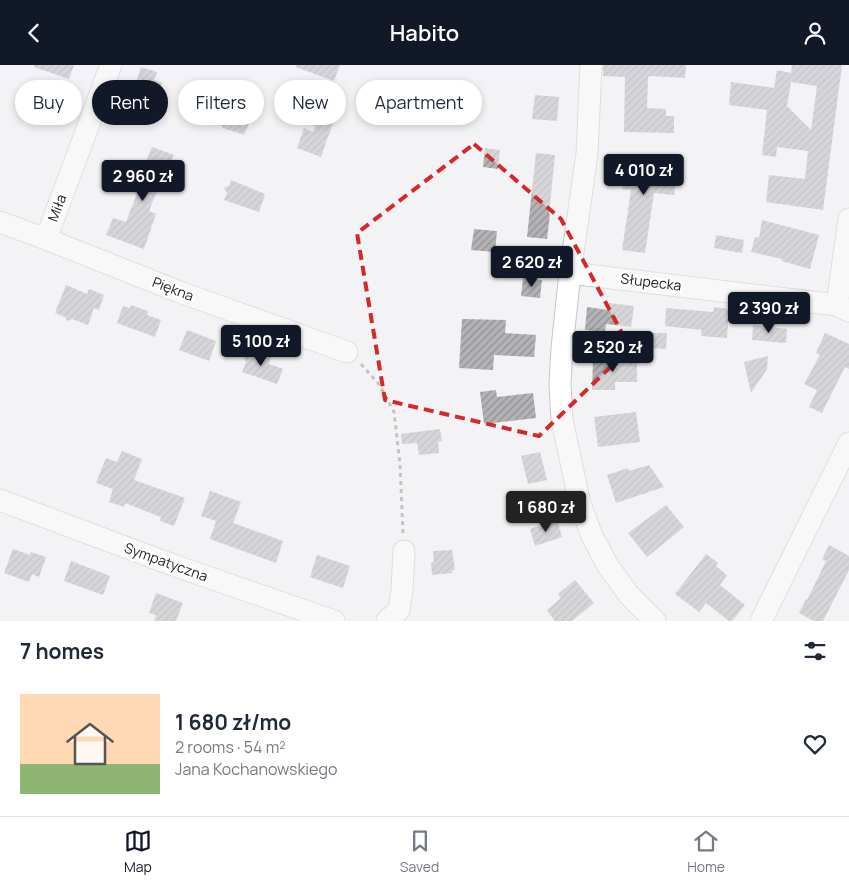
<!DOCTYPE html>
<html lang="en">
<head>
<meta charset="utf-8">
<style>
	:root { --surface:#fff; --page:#f6f6f7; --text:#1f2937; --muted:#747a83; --line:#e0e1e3; --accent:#111827 }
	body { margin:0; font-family:Manrope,sans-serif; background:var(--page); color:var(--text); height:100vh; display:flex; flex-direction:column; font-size:19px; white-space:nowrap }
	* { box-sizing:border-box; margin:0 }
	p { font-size:16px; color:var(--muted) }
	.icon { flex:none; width:28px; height:28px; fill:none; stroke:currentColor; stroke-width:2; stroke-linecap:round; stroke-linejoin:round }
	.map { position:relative; height:556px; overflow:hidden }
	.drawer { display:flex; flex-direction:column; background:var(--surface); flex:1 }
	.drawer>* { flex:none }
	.hud { position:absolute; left:15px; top:15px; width:500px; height:45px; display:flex; gap:10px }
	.price { position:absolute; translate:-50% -42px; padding:0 11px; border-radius:5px; background:var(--accent); color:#fff; font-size:16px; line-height:32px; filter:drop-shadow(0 1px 2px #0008) }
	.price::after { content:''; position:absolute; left:50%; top:30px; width:15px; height:11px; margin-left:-8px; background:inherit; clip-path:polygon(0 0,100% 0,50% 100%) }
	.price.active { background:#222; color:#fff }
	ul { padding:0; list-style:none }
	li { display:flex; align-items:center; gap:15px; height:125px; padding:0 20px }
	li span { display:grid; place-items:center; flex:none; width:140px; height:100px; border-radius:0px; color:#555 }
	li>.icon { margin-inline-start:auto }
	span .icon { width:60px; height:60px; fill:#fffc; stroke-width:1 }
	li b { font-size:21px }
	h2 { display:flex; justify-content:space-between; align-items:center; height:60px; padding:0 20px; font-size:21px }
	.tag { padding:0 18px; border-radius:22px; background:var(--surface); box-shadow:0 2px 8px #0003; font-size:18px; line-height:45px }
	.tag.active { background:var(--accent); color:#fff }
	header { display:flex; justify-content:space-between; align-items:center; height:65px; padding:0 20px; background:var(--accent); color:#fff; font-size:22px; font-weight:600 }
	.tab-bar { display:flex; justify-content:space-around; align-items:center; height:70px; border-top:1px solid var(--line); background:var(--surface); font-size:14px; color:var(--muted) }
	.tab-bar a { display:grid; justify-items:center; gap:2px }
	.tab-bar .active { color:var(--accent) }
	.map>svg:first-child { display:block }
</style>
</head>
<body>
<header><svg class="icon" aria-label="back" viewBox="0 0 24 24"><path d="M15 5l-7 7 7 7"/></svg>Habito<svg class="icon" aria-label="person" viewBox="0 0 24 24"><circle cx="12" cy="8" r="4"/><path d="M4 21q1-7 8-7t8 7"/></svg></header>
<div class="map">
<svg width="849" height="556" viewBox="0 0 849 556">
	<defs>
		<pattern id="building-hatch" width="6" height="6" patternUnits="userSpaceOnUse" patternTransform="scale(1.25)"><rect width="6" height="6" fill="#b3b3b5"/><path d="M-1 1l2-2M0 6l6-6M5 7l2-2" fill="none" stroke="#919193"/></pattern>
	</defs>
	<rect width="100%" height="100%" fill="#f3f2f4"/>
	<g fill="url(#building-hatch)" fill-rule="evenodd">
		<path d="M34,0H74L69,14L34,2Z"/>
		<path d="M296,0H340L334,16L296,2Z"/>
		<path d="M603,0H686L685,13L649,11L648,13L647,43L666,44V51H674V68L624,67L625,12L603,11Z"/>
		<path d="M792,0H842L823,145L766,137L769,110L805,114L808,86L777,82L776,92L762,90L767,45L729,40L731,17L774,23L777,5L791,8ZM791,17L817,21L811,65L787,41Z"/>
		<path d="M141,2L157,7L154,15L162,18L151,48L131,41L139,19L136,18Z"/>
		<path d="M225,29L257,40L244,70L223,63L217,49Z"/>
		<path d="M535,30L559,32L557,56L532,54Z"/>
		<path d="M318,53L333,58L321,92L297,83L304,63L313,67Z"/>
		<path d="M152,82L174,90L163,117L161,116L149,146L156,149L144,184L106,170L113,153L126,157L144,110L141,109Z"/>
		<path d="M485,83L500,85L498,104L483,102Z"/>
		<path d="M536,88L555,90L549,149H550L547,174L527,172Z"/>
		<path d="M627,90L676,97L673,115H676L674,130L654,128L645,188L622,185L631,125L622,124Z"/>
		<path d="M231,115L265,129L259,147L224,135L227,128L224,123L229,121Z"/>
		<path d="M762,155L819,170L810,204L782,196V194L751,187L755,172L759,173Z"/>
		<path d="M474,164L497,166L495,187L471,185Z"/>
		<path d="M716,170L744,175L742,188L714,183Z"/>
		<path d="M523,213L542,215L540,233L521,231Z"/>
		<path d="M66,220L87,229L89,224L104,230L99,245L94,243L88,260L72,254L67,256L65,252L55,248Z"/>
		<path d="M609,238L634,241L631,262L606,259L605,267L585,265L587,242L608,245Z"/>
		<path d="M131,240L148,246L147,250L161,255L155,272L117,258L123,241L130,243Z"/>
		<path d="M714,242L729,244L727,273L701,271L702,265L665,261L666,243L713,247Z"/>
		<path d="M462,254L506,255L505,268L536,270L534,292L494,290L493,305L459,303Z"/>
		<path d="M753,260L787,264L786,278L752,275Z"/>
		<path d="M187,265L216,276L209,296L179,285Z"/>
		<path d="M646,268H667L666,284L646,283Z"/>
		<path d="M825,268L849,279V304L845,302L822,348L809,342L817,325L804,319L820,290L816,288Z"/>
		<path d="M242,285L256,290L257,286L271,292L269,299L283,304L277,319L242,307L246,297Z"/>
		<path d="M768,291L767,304L751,328L744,297Z"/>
		<path d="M593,295H637V317H615V325H592Z"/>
		<path d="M496,325L497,332L533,328L536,353L484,359L480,327Z"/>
		<path d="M636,347L640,377L598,382L594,352Z"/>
		<path d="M440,364L442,376L438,377L439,388L419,390L417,378L402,379L401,369Z"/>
		<path d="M122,386L142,394L134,415L185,433L174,461L160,456L161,452L125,438L124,442L109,437L113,424L96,418L106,393L117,397Z"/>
		<path d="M540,387L547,415L528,419L521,391Z"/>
		<path d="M649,400L664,422L616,438L607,410L628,403L629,406Z"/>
		<path d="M210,426L241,437L233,458L283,476L276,498L210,474L216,456L201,451Z"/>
		<path d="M531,427L535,442L511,449L507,433Z"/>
		<path d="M666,440L684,462L647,492L628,468Z"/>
		<path d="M557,455L562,472L535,481L530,464Z"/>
		<path d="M829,480L849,491V505L823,556H814L799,548L806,534L807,535L826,496L822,494Z"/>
		<path d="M13,484L30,490L31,487L46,492L39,512L32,509L29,517L4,508Z"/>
		<path d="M452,485L455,505H452V508L432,510L431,498L434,497L433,486Z"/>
		<path d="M706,489L718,498L716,501L727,510L720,520L745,540L732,556H729L706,538L699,547L675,529Z"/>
		<path d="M317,490L350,501L343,523L310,512Z"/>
		<path d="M71,496L110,511L103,530L64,516Z"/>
		<path d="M575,515L594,538L572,556H555L547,545L561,533L558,529Z"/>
		<path d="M156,528L183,538L176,556H154L156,550L149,548Z"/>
	</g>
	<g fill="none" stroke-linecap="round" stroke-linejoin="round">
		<g stroke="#c7c7c9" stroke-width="23">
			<g id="minor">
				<path d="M591,0L587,89L570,208L562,283L560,319L562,355L580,439L592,471L608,501L629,530L655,556"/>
				<path d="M0,157L46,174L177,226L347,287"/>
				<path d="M46,174L111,0"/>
				<path d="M570,208L837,240L849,246"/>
				<path d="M837,240L849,154"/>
				<path d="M0,435L173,500L334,556"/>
				<path d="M387,556L399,545L402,525L404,486"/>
				<path d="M761,556L849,378"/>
			</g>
		</g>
		<path stroke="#8b8a8b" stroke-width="3" stroke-dasharray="4 4" stroke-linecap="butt" d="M361,299L378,318L394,347L400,399L403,469"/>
		<use href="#minor" stroke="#fff" stroke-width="21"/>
	</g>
	<path d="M0 0H849V556H0ZM474,79L561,154L630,283L539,371L385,335L357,168Z" fill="#f3f2f4" fill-opacity=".55" fill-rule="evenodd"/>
	<path fill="none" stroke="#d62828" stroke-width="4" stroke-dasharray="10 6" stroke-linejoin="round" d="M474,79L561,154L630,283L539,371L385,335L357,168Z"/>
	<g text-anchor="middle" stroke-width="5" stroke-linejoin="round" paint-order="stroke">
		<g font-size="14" fill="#1d1d1d" stroke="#fff">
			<text transform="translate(57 143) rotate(-69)" y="5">Miła</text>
			<text transform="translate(651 217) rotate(7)" y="5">Słupecka</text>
			<text transform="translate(173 224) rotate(21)" y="5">Piękna</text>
			<text transform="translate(166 497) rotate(20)" y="5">Sympatyczna</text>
		</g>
	</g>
</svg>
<b class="price" style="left:644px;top:131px">4 010 zł</b>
<b class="price" style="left:143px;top:137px">2 960 zł</b>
<b class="price" style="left:532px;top:223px">2 620 zł</b>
<b class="price" style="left:769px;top:269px">2 390 zł</b>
<b class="price" style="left:261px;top:302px">5 100 zł</b>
<b class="price" style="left:613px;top:308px">2 520 zł</b>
<b class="price active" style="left:546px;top:468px">1 680 zł</b>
<div class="hud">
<a class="tag">Buy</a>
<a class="tag active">Rent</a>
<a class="tag">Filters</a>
<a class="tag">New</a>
<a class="tag">Apartment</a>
</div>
</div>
<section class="drawer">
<h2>7 homes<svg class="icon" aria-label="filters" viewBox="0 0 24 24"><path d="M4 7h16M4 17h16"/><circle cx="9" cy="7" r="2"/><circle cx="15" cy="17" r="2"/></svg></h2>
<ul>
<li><span style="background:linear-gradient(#ffd9b3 70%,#8fb573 0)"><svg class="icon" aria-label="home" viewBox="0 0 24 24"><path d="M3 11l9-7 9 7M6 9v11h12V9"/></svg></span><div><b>1 680 zł/mo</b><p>2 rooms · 54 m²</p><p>Jana Kochanowskiego</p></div><svg class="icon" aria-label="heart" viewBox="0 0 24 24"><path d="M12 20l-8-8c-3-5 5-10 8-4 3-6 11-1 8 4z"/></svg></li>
</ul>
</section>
<nav class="tab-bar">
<a class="active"><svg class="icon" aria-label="map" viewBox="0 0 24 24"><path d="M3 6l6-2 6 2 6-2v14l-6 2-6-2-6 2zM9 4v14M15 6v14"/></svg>Map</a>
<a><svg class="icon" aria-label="saved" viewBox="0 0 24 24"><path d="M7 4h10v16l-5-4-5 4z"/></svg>Saved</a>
<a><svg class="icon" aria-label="home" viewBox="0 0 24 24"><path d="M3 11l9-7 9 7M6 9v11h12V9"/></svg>Home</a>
</nav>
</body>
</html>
